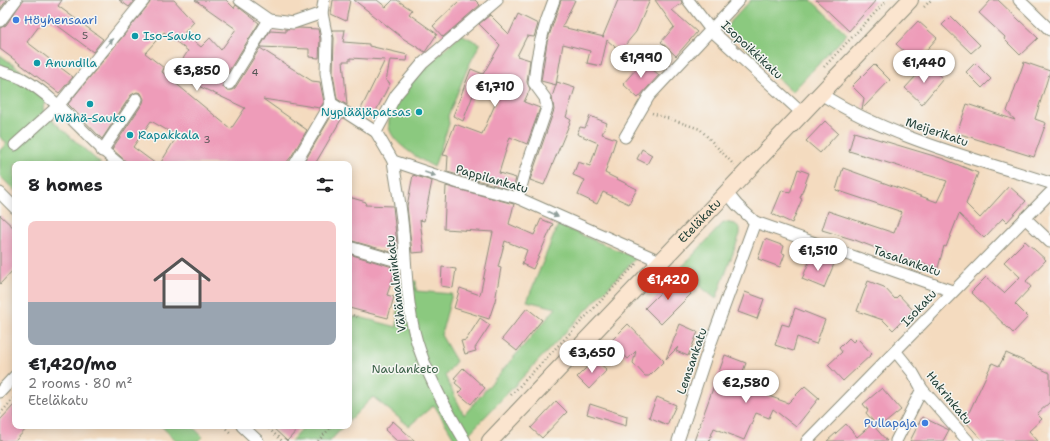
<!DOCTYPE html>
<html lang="en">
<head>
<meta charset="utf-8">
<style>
	:root { --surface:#fff; --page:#f6f6f6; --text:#202124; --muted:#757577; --accent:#c8321e }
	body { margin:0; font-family:"Shantell Sans",sans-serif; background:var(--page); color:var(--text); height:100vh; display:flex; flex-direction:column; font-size:15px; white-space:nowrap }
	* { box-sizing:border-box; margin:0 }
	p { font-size:13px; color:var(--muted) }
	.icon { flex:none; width:22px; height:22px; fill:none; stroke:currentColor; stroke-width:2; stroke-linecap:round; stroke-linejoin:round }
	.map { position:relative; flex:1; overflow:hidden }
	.side { position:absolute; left:12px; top:161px; width:340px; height:268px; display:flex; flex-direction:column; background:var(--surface); border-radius:8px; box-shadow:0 2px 10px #0003 }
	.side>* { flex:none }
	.price { position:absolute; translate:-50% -34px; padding:0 9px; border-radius:14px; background:#fff; color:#222; font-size:13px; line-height:26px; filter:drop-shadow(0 1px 2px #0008) }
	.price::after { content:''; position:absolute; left:50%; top:24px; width:12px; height:9px; margin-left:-6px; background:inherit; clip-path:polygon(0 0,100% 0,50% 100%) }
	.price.selected { background:var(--accent); color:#fff }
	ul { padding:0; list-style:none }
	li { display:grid; align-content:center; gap:8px; height:212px; padding:0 16px }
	li span { display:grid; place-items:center; height:124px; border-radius:8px; color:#555 }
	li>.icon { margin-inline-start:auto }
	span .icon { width:72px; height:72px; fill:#fffc; stroke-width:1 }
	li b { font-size:17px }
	h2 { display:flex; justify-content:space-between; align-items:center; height:48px; padding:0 16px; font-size:17px }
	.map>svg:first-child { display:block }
</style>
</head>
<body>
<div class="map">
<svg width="1050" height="441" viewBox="0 0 1050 441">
	<rect width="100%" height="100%" fill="#f6f6f2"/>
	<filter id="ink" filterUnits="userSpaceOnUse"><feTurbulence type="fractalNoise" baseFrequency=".025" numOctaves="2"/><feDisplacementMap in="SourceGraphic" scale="8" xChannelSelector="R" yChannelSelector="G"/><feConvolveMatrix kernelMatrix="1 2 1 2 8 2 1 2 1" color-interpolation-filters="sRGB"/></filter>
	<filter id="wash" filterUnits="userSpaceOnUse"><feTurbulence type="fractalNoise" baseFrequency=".012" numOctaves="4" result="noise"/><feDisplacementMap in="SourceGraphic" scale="16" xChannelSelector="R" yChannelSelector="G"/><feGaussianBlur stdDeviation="0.9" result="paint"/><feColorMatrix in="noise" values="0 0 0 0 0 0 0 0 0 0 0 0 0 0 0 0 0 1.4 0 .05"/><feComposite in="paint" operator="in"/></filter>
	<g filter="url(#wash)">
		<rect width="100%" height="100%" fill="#f4dbbf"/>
		<g fill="#8bc97f" stroke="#55835a">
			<path d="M751,0H811L847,34L792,92L725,28Z"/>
			<path d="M461,34L480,44L468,67L448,116L449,124L434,167C420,159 392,144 389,127C384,100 443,51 461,34Z"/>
			<path d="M0,55L53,94L43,107L44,113L101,164H15V191L0,176V150L7,143L0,137Z"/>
			<path d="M724,222L735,224L740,228V234L716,299L681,271V268Z"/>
			<path d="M558,225L636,258L462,441H456L434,405L409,426L373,397L349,421V317H359L397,327L399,283L416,281V291L452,294L441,335L456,361L445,376L464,415L556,308L527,301Z"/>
			<path d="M161,426H192L203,437L199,441H177Z"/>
			<path d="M305,426H344L330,441H291Z"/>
		</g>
		<g id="blocks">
			<g fill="#ee9cb9" fill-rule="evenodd">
				<path d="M0,0H7L0,9Z"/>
				<path d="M23,0H62L58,6L103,39L93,52L46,17L27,42L73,77L59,93L0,49V28L6,25Z"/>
				<path d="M119,0H135L129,7Z"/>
				<path d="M151,0H174L194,22L184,33L201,47L210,38L221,50L236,29L195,0H226L234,8L236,5L259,23L223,80V87L226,90H232L235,88L260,48L312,81L320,82L324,102L320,108L263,99L307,130L291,157L285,164H160L177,136L151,121L133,147L156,164H129L112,149L143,103L144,99L141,93L137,92L131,95L102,139L68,104L149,4ZM164,32L188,51L173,74L245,108L231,129L162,72L164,68L145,53Z"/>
				<path d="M333,0H350L346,21L331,14Z"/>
				<path d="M354,0H377L386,7L393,0H397L412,10L409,14L437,34L425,52L404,39Z"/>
				<path d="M460,0H475L480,5L443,37L433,26Z"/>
				<path d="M561,0H575L562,27L604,37L603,36L618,0H650L636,32L620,51L607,40L601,66L587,63L590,51L563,44L556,85L541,81L547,42Z"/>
				<path d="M655,0H681L682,3L672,10L697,32L676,56L661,42L674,27Z"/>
				<path d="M816,0H876L849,31Z"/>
				<path d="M991,0H998L1038,38L1020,55L1004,39L1005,37L979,13Z"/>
				<path d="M518,14L538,24L534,37L527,36L517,56L530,60L527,82L530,89L524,102L540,108L527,144L510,137L499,173L516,178L513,190L447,172L448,156L443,155L455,124L482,134L497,100L475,90L463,121L453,116L471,69L483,74L500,45L479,24L490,15L509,34Z"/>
				<path d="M951,16L980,45L971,53L942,25Z"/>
				<path d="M918,21L937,38L916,62L896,44Z"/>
				<path d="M299,28L318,29L320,39L319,58L309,57V49L260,47L270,31L286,32V29Z"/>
				<path d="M332,30H345L343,42L369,44V46L408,55L407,61L390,60L386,81L390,83L373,117L360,111L385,60L350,58V61H343L347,105L337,99L333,73L334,38Z"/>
				<path d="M643,61L659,75L638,98L623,84Z"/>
				<path d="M1024,62L1050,71L1035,119L1046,123L1034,157L957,133L967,104L1015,120L1007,111Z"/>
				<path d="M975,63L991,79L982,88L966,72Z"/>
				<path d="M874,64L890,80L862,109L864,98L852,86Z"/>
				<path d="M927,64L943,79L922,104L905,88Z"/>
				<path d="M557,82L575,88L566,117L571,120L544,185L530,180L554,110L552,97Z"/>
				<path d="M333,113L342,118L315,164H303Z"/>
				<path d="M590,116L607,123L602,134L616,139L605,173L637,189L629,204L603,192L597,204L578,195L585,180L573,175L578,162L590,166L598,143L577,134L580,127L585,128Z"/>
				<path d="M825,121L838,133L820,153L806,141Z"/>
				<path d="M854,132L944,159L978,173L966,204L980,218L1009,186L1026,201L1007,222L1003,218L984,238L959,214L946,247L944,246L938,268L886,254V252L855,240L822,230L828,211L894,233L902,212L836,190L843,168L937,202L947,181L849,151Z"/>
				<path d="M642,149L652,155L647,164L637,159Z"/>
				<path d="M798,169L809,173L800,198L802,199L792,223L772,214L782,190L790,193Z"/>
				<path d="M413,175L432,181L424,221L420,220L424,252L412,253L407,206Z"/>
				<path d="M446,186L514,204L509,224L534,235L541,219L553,224L533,269L522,264L527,250L505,241L498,267L501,268L495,301L489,319L454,308L460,288L480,295L493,232L444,229Z"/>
				<path d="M349,197L366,202L365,205L393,206L398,254L349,240Z"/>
				<path d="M0,215L15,229V268L0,284Z"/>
				<path d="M765,239L784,246L782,253L785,254L780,267L758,259Z"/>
				<path d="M1025,241L1046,260L1026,281L1031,287L1015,304L1028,317L1013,333L971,292L986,277L1004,293L1020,277L1004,262Z"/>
				<path d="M349,254L396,268L387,295L394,297L388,318L349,308Z"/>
				<path d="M812,255L834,264L824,288L802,279Z"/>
				<path d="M442,267L456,269L453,288L441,286Z"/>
				<path d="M675,278L691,294L661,324L645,308Z"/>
				<path d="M868,281L884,287L895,299L899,295L913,310L893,330L883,320L857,311Z"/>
				<path d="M745,292L764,299L757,319L738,312Z"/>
				<path d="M527,308L542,320L517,351L502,339Z"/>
				<path d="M795,308L825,320L816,344L797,337L793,351L775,345L782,324L789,326Z"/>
				<path d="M480,318L490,325L475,348L476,351L465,354L461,341L466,340Z"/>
				<path d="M628,324L664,361L649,376H645L633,363L636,351L628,359L611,341Z"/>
				<path d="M680,324L698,332L688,356L676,351L678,347L666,359Z"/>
				<path d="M849,338L853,342L857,338L872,354L843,381L828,365L842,352L839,348Z"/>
				<path d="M1006,353L1050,373V402L1037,414L1042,419L1029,431L1038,441H983L965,421L992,363L999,366Z"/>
				<path d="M725,355L746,363L738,385L788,403L805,386L819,398L796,427L773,409L769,418L756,413L744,440L714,428L709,441H694Z"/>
				<path d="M595,359L607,370L589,389L577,377Z"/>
				<path d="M463,368L485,388L471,404L458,393L462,389L455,383L457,380L454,378Z"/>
				<path d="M882,388L901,410L879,428L866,413L868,410L863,404Z"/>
				<path d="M657,397L676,405L667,425L649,417Z"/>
				<path d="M556,401L567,412L542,438L531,428Z"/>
				<path d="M15,404V426H29L15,441H0V420Z"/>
				<path d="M590,404L627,416L626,426L587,414Z"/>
				<path d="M922,417L949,430L943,441H910Z"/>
				<path d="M393,421L415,441H397L385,430Z"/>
				<path d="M846,424L857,437L872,424L887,441H827Z"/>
				<path d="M271,426H301L287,441Z"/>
			</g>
		</g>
	</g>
	<g filter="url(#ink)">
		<use href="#blocks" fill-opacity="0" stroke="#8a8c7a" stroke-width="1"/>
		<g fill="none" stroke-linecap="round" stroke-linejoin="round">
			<g stroke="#8a8c7a" stroke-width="13">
				<g id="street">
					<path d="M240,0L269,20L293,23L322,13"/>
					<path d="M688,0L711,30L803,114"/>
					<path d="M1019,0L1050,30"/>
					<path d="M0,21L16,0"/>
					<path d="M0,71C7,74 16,75 23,79C60,100 86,138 119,164"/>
					<path d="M229,84L269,20"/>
					<path d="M821,94C890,138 973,158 1050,183"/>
					<path d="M331,103L376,132L393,161L459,183L518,198L662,262"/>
					<path d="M376,132L396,95L423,63L497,0"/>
					<path d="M625,137L649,96L739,0"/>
					<path d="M15,145L58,106L144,0"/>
					<path d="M102,151L137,99"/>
					<path d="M393,161C396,181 400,201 402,221C407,264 405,310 420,351C431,383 448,412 465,441"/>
					<path d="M295,164L331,103L326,73L327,38L322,13L324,0"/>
					<path d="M0,193L15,208"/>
					<path d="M727,193L737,205L755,222L952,291"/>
					<path d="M518,198L526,169L547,108L545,98L534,83C536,54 543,27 554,0"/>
					<path d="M1025,218L1050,242"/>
					<path d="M349,247L404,263"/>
					<path d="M896,352L913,373L922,389L968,441"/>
					<path d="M0,392L15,376"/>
					<path d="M242,426L258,441"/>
					<path d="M678,441L705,359L755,222"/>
					<path d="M807,441L1050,193"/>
					<path d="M896,441L922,389"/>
				</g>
			</g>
			<g stroke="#8a8c7a" stroke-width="18">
				<g id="secondary">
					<path id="s1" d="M490,441L910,0"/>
				</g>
			</g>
			<g stroke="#8a8c7a" stroke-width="2.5" stroke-dasharray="1 3" stroke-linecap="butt">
				<path d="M924,7L931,0"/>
				<path d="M824,67L887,0"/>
				<path d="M652,113L700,129L734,165"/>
				<path d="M349,314L357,317"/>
				<path d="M511,395L637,263"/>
				<path d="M0,414L15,397"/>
				<path d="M223,426L232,434"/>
				<path d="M266,426L282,441"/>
				<path d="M318,441L332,426"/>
			</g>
			<use href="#street" stroke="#fff" stroke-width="11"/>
			<use href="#secondary" stroke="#fbe5cf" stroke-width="16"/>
		</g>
		<defs><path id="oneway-solid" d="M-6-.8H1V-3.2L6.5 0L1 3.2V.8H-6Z"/></defs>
		<g fill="#8f9e9a">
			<use href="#oneway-solid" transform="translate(109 43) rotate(-50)"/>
			<use href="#oneway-solid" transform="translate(430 174) rotate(19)"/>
			<use href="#oneway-solid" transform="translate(553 214) rotate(24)"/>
		</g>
	</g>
	<g fill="#3f7fe0" stroke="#f6f6f2" stroke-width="1.5">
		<circle cx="16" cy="20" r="4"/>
		<circle cx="925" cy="423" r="4"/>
	</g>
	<g fill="#0f9aa8" stroke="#f6f6f2" stroke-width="1.5">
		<circle cx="135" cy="36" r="4"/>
		<circle cx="37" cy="63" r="4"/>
		<circle cx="90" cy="104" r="4"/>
		<circle cx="419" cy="112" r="4"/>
		<circle cx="130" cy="135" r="4"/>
	</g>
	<g text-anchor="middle" stroke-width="3" stroke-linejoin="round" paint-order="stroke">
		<g font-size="10" fill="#535555">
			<text x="85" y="39">5</text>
			<text x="255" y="76">4</text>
			<text x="207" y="143">3</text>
		</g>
		<g font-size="12" fill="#366cbe" stroke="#f6f6f2" text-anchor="start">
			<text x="24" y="24">Höyhensaari</text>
			<text x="917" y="427" text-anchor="end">Pullapaja</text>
		</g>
		<g font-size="12" fill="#0d838f" stroke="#f6f6f2" text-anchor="start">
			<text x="143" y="40">Iso-Sauko</text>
			<text x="45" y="67">Anundila</text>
			<text x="411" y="116" text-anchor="end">Nyplääjäpatsas</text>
			<text x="90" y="122" text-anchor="middle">Wähä-Sauko</text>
			<text x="138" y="139">Rapakkala</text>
		</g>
		<g font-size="12" fill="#1f3d34" stroke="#f6f6f2">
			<text transform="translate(752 50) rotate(43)" y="4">Isopoikkikatu</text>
			<text transform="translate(937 132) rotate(19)" y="4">Meijerikatu</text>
			<text transform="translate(492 179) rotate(16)" y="4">Pappilankatu</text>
			<text dy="4" stroke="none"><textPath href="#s1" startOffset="304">Eteläkatu</textPath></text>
			<text transform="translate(907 261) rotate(19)" y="4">Tasalankatu</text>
			<text transform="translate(396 284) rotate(-97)" y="4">Vähämalminkatu</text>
			<text transform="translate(919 308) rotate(-47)" y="4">Isokatu</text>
			<text transform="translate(692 361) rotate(-71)" y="4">Lemsankatu</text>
			<text transform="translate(949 398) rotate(51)" y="4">Hakrinkatu</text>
		</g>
		<g font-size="12" fill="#3a6047" stroke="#f6f6f2">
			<text x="405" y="373">Naulanketo</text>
		</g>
	</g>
</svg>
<b class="price" style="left:641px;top:79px">€1,990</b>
<b class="price" style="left:924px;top:84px">€1,440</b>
<b class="price" style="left:197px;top:92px">€3,850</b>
<b class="price" style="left:495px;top:108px">€1,710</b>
<b class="price" style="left:818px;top:272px">€1,510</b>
<b class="price selected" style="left:668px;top:301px">€1,420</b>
<b class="price" style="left:592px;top:374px">€3,650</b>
<b class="price" style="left:746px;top:404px">€2,580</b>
<section class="side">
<h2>8 homes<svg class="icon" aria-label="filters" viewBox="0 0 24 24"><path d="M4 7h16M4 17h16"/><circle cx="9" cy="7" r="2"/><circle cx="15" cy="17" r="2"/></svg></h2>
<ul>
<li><span style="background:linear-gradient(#f6c9c9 65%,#9aa5b1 0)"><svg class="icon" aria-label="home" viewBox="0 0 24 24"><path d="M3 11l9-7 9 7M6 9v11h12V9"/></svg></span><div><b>€1,420/mo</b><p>2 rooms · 80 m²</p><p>Eteläkatu</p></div></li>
</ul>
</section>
</div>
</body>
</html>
